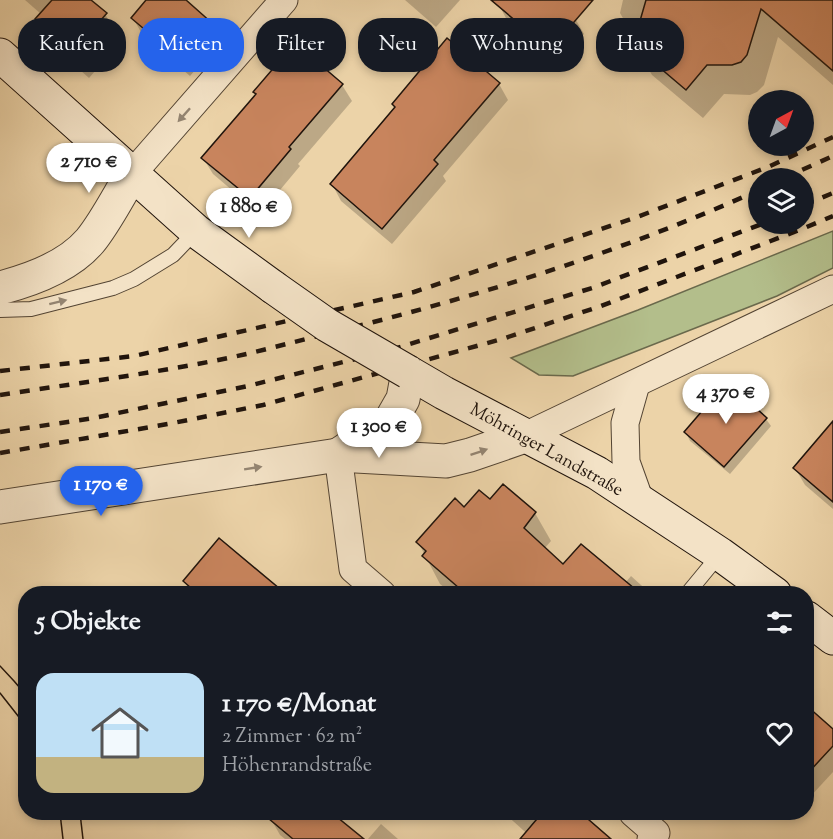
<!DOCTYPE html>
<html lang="de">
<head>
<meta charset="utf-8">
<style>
	:root { --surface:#171b24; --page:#20242c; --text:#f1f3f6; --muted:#9ea1a6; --accent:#2563eb }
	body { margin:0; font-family:"Sorts Mill Goudy",serif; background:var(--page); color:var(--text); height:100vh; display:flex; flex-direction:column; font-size:22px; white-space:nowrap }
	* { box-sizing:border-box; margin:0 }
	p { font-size:20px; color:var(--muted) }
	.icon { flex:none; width:33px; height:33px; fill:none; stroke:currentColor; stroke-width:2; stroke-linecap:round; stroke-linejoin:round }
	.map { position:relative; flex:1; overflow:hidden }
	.side { position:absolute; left:18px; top:586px; width:796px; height:234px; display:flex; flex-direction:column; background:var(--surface); border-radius:24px; box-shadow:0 3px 9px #0003 }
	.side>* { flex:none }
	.hud { position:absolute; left:18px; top:18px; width:798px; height:54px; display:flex; gap:12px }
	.needle { width:39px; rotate:41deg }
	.controls { position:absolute; left:748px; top:90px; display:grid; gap:12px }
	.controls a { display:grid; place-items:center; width:66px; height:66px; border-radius:50%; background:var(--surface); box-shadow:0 3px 9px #0003; font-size:30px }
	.price { position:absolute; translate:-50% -51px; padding:0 14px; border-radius:21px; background:#fff; color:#222; font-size:20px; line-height:39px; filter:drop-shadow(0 2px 3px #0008) }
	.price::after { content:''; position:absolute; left:50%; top:36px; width:18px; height:14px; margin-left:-9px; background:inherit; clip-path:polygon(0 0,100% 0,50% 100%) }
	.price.active { background:var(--accent); color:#fff }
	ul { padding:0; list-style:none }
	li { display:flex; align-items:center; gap:18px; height:150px; padding:0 18px }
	li span { display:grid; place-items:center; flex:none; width:168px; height:120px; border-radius:18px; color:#555 }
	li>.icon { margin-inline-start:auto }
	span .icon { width:72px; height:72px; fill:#fffc; stroke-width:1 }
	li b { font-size:26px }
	h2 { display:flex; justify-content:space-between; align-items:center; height:72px; padding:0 18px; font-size:26px }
	.pill { padding:0 21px; border-radius:24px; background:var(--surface); box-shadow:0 3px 9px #0003; font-size:21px; line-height:54px }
	.pill.active { background:var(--accent); color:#fff }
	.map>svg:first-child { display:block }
</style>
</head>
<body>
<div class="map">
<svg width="833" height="839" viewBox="0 0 833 839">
	<rect width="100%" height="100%" fill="#ecd3a8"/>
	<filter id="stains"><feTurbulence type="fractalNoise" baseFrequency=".00333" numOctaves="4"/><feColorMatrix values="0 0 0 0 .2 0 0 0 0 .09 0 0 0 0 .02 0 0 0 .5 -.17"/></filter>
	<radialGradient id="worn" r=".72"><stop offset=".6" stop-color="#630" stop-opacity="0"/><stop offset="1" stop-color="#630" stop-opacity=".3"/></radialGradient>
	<path fill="#b3be8b" stroke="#6a694c" stroke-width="1.5" d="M833,231V268L777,296L573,376L539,375L511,358L638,310Z"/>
	<g fill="#0003">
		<path d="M25,0H89L105,14L121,41L89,78L53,46L37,19L41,14Z"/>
		<path d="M148,0H183L211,24L221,40L190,76L142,34L133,18Z"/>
		<path d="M405,0H460L436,27Z"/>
		<path d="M503,0H553L576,20L584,34L558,64L507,20L499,5Z"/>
		<path d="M623,0H833V85L778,37L764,85L757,92L750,95L724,94L703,118L652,75L635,45L636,41L620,13Z"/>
		<path d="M499,84L508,100L443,176L446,181L392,244L341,201L332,184Z"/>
		<path d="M342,85L352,101L298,164L300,166L260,214L213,174L203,158Z"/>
		<path d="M766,419L771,426L730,474L690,441L686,433Z"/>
		<path d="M833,432V509L805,485L795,468Z"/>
		<path d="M490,501L535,513L551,541L544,549L563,566L625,583L631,576L651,594H452L440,584L418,542L465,509Z"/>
		<path d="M184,581L283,594H192Z"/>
		<path d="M67,586L76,594H60Z"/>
		<path d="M807,708L833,731V772L809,798L807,796Z"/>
		<path d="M276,813H330L361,839H285L280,835L271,819Z"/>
		<path d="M498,813H580L606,839H533L504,813L502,816Z"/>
		<path d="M381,824L398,839H368Z"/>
	</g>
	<g fill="#c8845d" stroke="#20140c" stroke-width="1.5">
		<path d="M52,0H91L107,13L73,52L35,19Z"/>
		<path d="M146,0H186L212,23L181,60L131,18Z"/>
		<path d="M491,0H593L550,50Z"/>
		<path d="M646,0H833V71L761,9L747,55L741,62L732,65H707L686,90L633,45Z"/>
		<path d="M447,38L500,83L434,160L438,164L382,229L330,184L395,107L392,104Z"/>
		<path d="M295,43L343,84L289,147L291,149L250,198L201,158L256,94L253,92Z"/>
		<path d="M727,382L767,418L724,467L684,432Z"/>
		<path d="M833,421V502L793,468Z"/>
		<path d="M503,484L536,512L524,528L563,564L581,544L641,594H466L422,556L426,551L416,542L455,498L464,507L479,490L490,499Z"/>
		<path d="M219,538L286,594H198L183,581Z"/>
		<path d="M807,706L833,729V746L807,774Z"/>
		<path d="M262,813H332L364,839H293Z"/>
		<path d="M542,813H581L611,839H520Z"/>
	</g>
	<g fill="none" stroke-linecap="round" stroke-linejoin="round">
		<g stroke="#534433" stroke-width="16">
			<g id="service">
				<path d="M0,310L31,309L113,288L134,279L173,255L196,231"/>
				<path d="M687,594L720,554"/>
			</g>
		</g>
		<g stroke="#534433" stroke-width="29">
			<g id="minor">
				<path d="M132,174L284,0"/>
				<path d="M636,384L625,423L626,462L640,501"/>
				<path d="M525,436L833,289"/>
				<path d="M338,455L353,569L382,594"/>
				<path d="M633,813L656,833L651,839"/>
			</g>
		</g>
		<g stroke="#534433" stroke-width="35">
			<g id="tertiary">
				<path d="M0,288C31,280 68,267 90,241C105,223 119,195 132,174"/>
				<path d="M338,455L391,420L403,399L408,372"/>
				<path d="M0,507L338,455L446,461L470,455L525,436"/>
			</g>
		</g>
		<g stroke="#20140c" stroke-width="35">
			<g id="secondary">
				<path d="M0,55L196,231L273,287"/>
				<path d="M408,372L444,393L597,473L720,554L775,594"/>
				<path d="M807,618L833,638"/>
			</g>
		</g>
		<use href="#service" stroke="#f3e2c6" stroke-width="14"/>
		<use href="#minor" stroke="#f3e2c6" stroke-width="27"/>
		<use href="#tertiary" stroke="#f3e2c6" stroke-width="33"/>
		<use href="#secondary" stroke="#f3e2c6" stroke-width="33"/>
		<g stroke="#20140c" stroke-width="1.5">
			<path d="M0,666L14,681L26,695"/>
			<path d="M0,693L26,726"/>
			<path d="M60,813L63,839"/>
			<path d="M80,813L83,839"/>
		</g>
		<g stroke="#20140c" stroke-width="4.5" stroke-dasharray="10 10" stroke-linecap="butt">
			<path d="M784,178L833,156"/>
			<path d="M804,205L833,193"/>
			<path d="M0,371L134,356L414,292L637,217L768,167L833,137"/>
			<path d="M0,395C78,383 156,373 233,357C265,350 297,341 330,333C476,297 622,252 759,190"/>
			<path d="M0,432L94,418L248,386L387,351L592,288L762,224"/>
			<path d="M0,453L168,424L263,405L502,339L601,306L802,229L833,216"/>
		</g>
		<g stroke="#20140c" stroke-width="35" stroke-linecap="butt">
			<path id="secondary-bridge" d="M273,287L327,325L408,372"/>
		</g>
		<use href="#secondary-bridge" stroke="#f3e2c6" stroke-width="33"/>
	</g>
	<defs><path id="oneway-solid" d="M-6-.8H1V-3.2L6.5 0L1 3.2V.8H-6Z" transform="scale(1.5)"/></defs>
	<g fill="#948572">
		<use href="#oneway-solid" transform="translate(184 115) rotate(132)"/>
		<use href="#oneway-solid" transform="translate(58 302) rotate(-14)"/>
		<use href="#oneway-solid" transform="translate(479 452) rotate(-19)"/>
		<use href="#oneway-solid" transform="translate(253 468) rotate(-9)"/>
	</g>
	<g text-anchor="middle" stroke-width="4.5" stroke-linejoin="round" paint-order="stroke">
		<g font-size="18" fill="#20140c" stroke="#f3e2c6">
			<text transform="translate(547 449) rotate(29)" y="6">Möhringer Landstraße</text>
		</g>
	</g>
	<rect width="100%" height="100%" filter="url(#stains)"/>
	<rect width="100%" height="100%" fill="url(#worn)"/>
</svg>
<div class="controls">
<a><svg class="needle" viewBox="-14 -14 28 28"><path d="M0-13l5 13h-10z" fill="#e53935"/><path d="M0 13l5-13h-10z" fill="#9ea1a6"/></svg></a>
<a><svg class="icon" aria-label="layers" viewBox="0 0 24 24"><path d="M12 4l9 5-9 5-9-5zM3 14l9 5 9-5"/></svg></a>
</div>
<b class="price" style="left:89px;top:194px">2 710 €</b>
<b class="price" style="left:249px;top:239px">1 880 €</b>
<b class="price" style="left:726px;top:425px">4 370 €</b>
<b class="price" style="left:379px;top:459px">1 300 €</b>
<b class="price active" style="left:101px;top:517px">1 170 €</b>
<div class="hud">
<a class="pill">Kaufen</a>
<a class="pill active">Mieten</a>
<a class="pill">Filter</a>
<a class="pill">Neu</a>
<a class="pill">Wohnung</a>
<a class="pill">Haus</a>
</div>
<section class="side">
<h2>5 Objekte<svg class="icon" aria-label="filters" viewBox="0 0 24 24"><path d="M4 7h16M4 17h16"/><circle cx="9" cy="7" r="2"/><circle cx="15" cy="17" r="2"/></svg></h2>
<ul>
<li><span style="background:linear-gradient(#bfe0f5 70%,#c2b280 0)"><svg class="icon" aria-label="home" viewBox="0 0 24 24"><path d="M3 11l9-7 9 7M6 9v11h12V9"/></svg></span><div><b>1 170 €/Monat</b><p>2 Zimmer · 62 m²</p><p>Höhenrandstraße</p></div><svg class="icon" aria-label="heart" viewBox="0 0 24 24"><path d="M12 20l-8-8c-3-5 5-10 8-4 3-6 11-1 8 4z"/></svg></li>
</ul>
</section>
</div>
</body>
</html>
